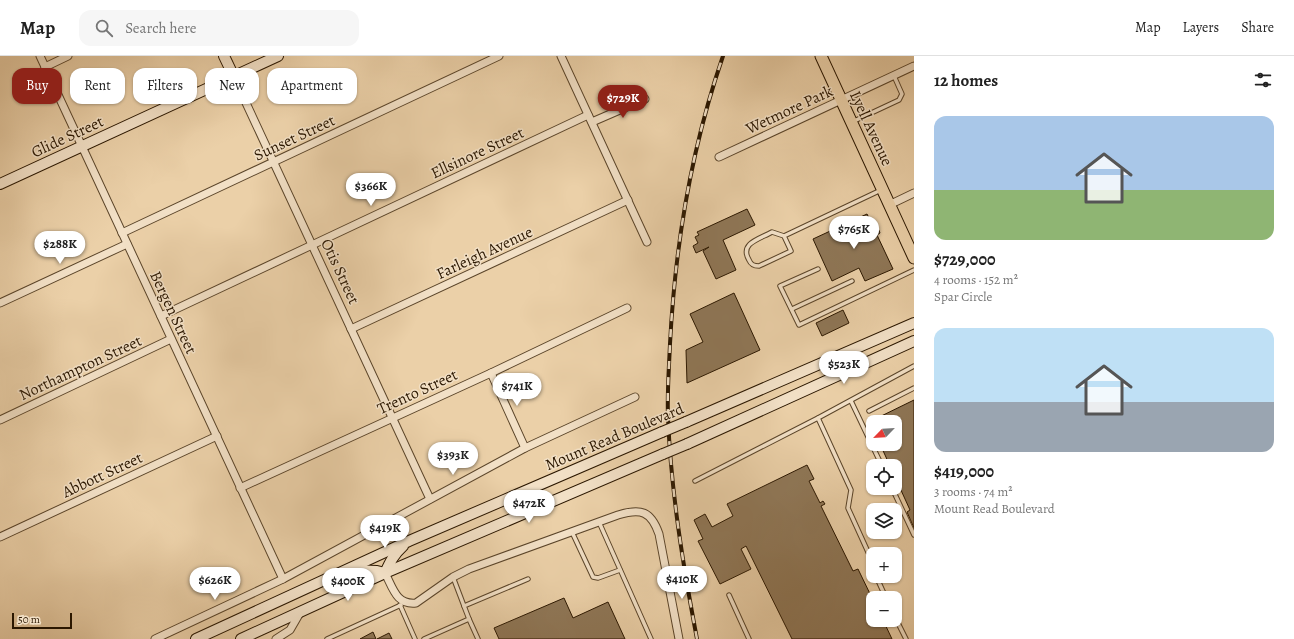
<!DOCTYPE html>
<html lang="en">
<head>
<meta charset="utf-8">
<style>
	:root { --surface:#fff; --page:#f6f6f6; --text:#222; --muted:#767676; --line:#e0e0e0; --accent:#8f2418 }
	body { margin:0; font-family:Alegreya,serif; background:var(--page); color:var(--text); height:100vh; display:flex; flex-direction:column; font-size:15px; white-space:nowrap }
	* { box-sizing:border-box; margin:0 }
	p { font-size:13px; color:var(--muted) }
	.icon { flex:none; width:22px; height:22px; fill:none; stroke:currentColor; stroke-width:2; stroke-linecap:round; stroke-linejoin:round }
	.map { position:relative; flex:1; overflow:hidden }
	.side { display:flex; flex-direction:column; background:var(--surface); width:380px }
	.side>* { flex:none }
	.guide { position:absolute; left:12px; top:12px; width:380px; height:36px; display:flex; gap:8px }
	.needle { width:26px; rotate:245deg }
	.buttons { position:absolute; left:866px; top:359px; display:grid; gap:8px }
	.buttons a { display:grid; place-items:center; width:36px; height:36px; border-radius:8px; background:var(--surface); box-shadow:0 1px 3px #0004; font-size:20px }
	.scale { position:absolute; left:12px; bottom:10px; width:60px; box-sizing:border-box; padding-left:4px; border:2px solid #2b1700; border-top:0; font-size:11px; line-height:14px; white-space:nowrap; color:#2b1700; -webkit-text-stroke:3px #f2e0c6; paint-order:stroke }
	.price { position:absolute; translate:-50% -34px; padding:0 9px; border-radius:14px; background:#fff; color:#222; font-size:13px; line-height:26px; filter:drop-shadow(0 1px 2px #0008) }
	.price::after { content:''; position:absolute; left:50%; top:24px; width:12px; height:9px; margin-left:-6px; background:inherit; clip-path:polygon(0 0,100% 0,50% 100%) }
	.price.selected { background:var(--accent); color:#fff }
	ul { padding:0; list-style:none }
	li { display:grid; align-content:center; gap:8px; height:212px; padding:0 20px }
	li span { display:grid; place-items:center; height:124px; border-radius:12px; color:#555 }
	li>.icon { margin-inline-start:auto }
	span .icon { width:72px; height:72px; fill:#fffc; stroke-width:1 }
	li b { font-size:17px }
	h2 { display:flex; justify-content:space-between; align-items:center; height:48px; padding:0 20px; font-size:17px }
	.chip { padding:0 14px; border-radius:12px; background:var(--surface); box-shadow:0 1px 3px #0004; font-size:14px; line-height:36px }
	.chip.selected { background:var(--accent); color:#fff }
	header { display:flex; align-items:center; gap:24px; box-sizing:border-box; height:56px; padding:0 20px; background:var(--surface); border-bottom:1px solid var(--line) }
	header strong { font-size:19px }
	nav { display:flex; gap:22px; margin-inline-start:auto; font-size:14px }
	.search { width:280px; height:36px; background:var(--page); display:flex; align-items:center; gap:10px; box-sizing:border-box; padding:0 14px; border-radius:12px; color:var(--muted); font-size:15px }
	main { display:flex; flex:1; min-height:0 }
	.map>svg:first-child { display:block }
</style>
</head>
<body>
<header>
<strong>Map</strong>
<div class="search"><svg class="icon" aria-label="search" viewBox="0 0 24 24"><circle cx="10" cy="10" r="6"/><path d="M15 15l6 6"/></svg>Search here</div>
<nav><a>Map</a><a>Layers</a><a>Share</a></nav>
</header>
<main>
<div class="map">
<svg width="914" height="583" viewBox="0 0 914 583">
	<rect width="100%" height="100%" fill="#ebd0a8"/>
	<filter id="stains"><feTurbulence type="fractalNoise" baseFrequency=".005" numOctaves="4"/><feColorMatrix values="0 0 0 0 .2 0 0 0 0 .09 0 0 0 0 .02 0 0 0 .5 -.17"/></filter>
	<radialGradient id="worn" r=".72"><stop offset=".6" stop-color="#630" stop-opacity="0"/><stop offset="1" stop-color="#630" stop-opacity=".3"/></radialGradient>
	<g fill="#8f7757" stroke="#2b1700">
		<path d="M747,153L755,169L723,184L736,214L716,223L703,195L709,191L696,197L693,190L698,187L695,181L699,179L697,176Z"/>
		<path d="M867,158L874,172L877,170L880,177L877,179L893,213L865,225L859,212L832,225L813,183Z"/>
		<path d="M734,237L760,294L687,327L686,294L703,286L690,258Z"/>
		<path d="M843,254L849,267L822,280L816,267Z"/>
		<path d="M914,344V472L907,456L910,454L895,421V410H890L880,388H895V366H873V374L869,366Z"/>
		<path d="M807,409L814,423L809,425L820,447L823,445L825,448L821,450L853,515L858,513L873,544V564H883L892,583H792L746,490L741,493L751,513L720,528L698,485L703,483L694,464L705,458L712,471L733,460L727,448Z"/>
		<path d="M564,542L573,562L608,546L625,583H499L494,572Z"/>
		<path d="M373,576L376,583H360Z"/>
		<path d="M389,577L392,583H377Z"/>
	</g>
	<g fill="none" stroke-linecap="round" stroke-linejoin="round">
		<g stroke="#5b452a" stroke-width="5.5">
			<g id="lane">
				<path d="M852,66L899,44L902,38L894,20"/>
				<path d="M784,180L791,195L759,210C754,210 751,209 749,204C739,187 760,183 772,176L784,180L881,134"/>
				<path d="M818,213L780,230L799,269L914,214"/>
				<path d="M792,253L852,225"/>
				<path d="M851,345L882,410"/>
				<path d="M869,355L914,332"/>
				<path d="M818,362L851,434L848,452L873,507"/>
				<path d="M695,425L818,362L914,310"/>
				<path d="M892,432L914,479"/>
				<path d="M599,466L651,583"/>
				<path d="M572,476L593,521L598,522L620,514"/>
				<path d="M876,520L886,542"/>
				<path d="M453,521L464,550"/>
				<path d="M729,539L749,583"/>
				<path d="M400,549L415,583"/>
				<path d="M895,561L906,583"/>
				<path d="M469,563L464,550L528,523"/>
				<path d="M327,583L401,549"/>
				<path d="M424,583L469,563L478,583"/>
			</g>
		</g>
		<g stroke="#5b452a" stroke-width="9">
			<g id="street">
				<path d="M40,0L283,523"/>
				<path d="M561,0L647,186"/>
				<path d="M45,11L68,0"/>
				<path d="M234,21L430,443"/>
				<path d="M592,66L645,43"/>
				<path d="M719,101L914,10"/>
				<path d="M889,149L914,137"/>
				<path d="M122,177L499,0"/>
				<path d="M0,247L127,188"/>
				<path d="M161,260L312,189L588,59"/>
				<path d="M351,273L628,144"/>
				<path d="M491,317L525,392"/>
				<path d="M0,364L171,283"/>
				<path d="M240,432L491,317L627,252"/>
				<path d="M0,481L217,380"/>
				<path d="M385,517C393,532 396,549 416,547L453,521L469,513L618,459C641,452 651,455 659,478L679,583"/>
				<path d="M155,583L283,523L525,392L635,341"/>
				<path d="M276,583L290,574L301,555"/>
			</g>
		</g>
		<g stroke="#2b1700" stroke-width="12">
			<g id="secondary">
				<path d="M224,0L234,21"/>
				<path d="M0,128L278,0"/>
				<path d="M686,366L914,267"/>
				<path d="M687,388L914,285"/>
				<path d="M350,514L377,515L385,517"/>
				<path d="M385,517C390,506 394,498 403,490"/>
				<path d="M196,583L409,485L662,376"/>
				<path d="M241,583L385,517L663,398"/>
			</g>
		</g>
		<g stroke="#2b1700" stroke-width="13">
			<path id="primary" d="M821,0L914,202"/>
		</g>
		<use href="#lane" stroke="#f2e0c6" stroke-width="3.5"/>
		<use href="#street" stroke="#f2e0c6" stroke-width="7"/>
		<use href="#secondary" stroke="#f2e0c6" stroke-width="10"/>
		<use href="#primary" stroke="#ebd0a8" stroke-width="11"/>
		<g stroke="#2b1700" stroke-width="4">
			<path id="rail" d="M697,583C683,509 671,436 668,361C667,337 669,312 670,288C675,190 691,93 723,0"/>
		</g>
		<use href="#rail" stroke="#f2e0c6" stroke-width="2.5" stroke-dasharray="8" stroke-linecap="butt"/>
		<g stroke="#2b1700" stroke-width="12" stroke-linecap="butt">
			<g id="secondary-bridge">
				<path d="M662,376L686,366"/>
				<path d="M663,398L687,388"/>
			</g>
		</g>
		<use href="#secondary-bridge" stroke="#f2e0c6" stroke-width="10"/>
	</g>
	<g text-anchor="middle" stroke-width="3" stroke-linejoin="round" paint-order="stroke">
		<g font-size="16" fill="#2b1700" stroke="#f2e0c6">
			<text transform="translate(789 53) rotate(-25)" y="6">Wetmore Park</text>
			<text transform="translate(872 72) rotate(65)" y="6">Lyell Avenue</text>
			<text transform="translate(67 80) rotate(-25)" y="6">Glide Street</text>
			<text transform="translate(294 81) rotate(-25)" y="6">Sunset Street</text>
			<text transform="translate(477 96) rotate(-25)" y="6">Ellsinore Street</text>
			<text transform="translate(484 196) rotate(-25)" y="6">Farleigh Avenue</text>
			<text transform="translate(341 215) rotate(65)" y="6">Otis Street</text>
			<text transform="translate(174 256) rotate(65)" y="6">Bergen Street</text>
			<text transform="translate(80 311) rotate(-25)" y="6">Northampton Street</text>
			<text transform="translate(417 335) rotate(-25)" y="6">Trento Street</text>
			<text transform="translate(614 380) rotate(-23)" y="6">Mount Read Boulevard</text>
			<text transform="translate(102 418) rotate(-25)" y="6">Abbott Street</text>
		</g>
	</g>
	<rect width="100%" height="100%" filter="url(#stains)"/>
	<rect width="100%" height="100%" fill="url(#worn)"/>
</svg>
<div class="buttons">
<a><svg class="needle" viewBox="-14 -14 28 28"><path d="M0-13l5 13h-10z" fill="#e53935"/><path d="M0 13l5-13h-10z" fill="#767676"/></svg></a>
<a><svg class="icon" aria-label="locate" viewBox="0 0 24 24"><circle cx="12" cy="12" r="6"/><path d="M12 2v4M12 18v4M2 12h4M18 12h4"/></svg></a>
<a><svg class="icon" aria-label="layers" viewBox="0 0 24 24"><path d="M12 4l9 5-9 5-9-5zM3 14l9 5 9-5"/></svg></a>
<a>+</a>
<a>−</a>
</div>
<div class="scale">50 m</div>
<b class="price selected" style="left:623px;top:63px">$729K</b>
<b class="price" style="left:371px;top:151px">$366K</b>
<b class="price" style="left:854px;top:194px">$765K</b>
<b class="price" style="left:60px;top:209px">$288K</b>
<b class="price" style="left:844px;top:329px">$523K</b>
<b class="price" style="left:517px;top:351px">$741K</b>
<b class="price" style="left:453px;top:420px">$393K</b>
<b class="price" style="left:529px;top:468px">$472K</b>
<b class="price" style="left:385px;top:493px">$419K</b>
<b class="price" style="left:682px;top:544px">$410K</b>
<b class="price" style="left:215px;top:545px">$626K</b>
<b class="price" style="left:348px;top:546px">$400K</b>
<div class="guide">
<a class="chip selected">Buy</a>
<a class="chip">Rent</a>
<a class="chip">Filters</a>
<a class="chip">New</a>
<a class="chip">Apartment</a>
</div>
</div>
<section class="side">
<h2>12 homes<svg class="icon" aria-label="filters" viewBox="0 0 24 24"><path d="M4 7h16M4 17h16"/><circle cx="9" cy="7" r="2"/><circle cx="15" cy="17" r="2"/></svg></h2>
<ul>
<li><span style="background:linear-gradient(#a9c7e8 60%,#8fb573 0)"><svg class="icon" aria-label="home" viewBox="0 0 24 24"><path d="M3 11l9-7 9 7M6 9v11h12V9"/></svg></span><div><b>$729,000</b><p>4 rooms · 152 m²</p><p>Spar Circle</p></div></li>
<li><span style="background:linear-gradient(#bfe0f5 60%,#9aa5b1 0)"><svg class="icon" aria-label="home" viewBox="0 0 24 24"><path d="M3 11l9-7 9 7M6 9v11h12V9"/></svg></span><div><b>$419,000</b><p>3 rooms · 74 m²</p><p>Mount Read Boulevard</p></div></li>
</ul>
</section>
</main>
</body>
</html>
